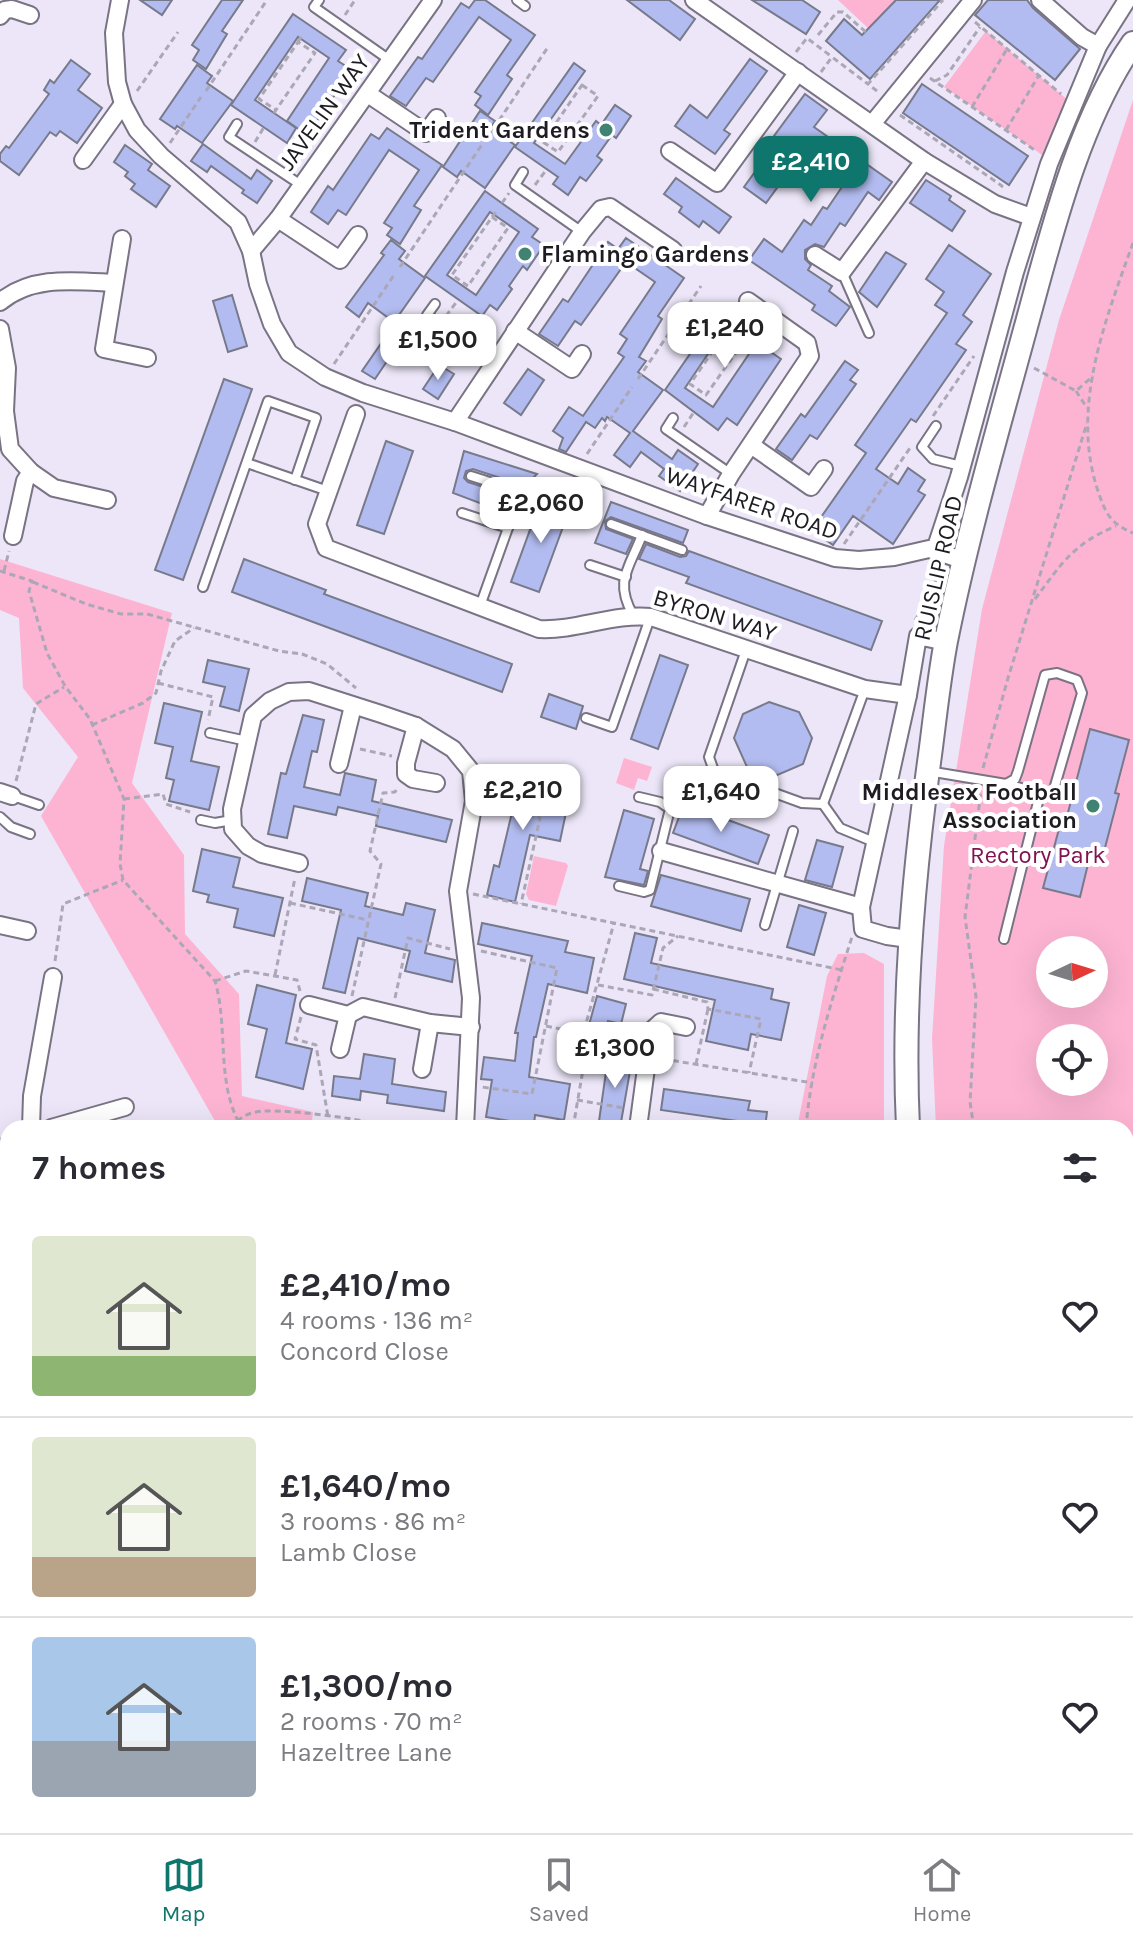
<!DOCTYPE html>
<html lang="en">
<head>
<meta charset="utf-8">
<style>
	:root { --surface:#fff; --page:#f2f2f3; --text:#2b2b33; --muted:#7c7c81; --line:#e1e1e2; --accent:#0f766e }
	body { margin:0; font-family:Karla,sans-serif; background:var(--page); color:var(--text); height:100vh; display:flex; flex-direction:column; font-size:30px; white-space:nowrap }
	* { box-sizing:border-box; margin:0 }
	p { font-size:26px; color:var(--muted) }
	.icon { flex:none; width:44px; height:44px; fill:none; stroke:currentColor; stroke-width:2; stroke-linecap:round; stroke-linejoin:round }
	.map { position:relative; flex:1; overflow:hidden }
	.panel { position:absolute; left:0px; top:1120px; width:1134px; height:714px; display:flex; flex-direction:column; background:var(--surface); border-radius:24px 24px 0 0; box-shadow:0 8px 32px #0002 }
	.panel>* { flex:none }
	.needle { width:52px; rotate:86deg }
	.tools { position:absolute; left:1036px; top:936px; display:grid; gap:16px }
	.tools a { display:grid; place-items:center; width:72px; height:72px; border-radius:50%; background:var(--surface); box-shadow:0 8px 32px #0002; font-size:40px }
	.price { position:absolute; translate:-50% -68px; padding:0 18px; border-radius:16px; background:#fff; color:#222; font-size:26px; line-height:52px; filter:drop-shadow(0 2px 4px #0008) }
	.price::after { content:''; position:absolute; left:50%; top:48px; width:24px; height:18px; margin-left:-12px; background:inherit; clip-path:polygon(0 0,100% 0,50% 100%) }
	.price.selected { background:var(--accent); color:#fff }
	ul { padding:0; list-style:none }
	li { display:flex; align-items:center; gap:24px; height:200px; padding:0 32px }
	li+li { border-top:2px solid var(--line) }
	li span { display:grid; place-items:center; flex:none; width:224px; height:160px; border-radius:8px; color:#555 }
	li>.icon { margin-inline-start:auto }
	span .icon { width:96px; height:96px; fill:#fffc; stroke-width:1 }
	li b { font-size:34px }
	h2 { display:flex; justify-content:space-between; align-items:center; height:96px; padding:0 32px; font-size:34px }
	.dock { display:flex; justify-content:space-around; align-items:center; height:112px; border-top:2px solid var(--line); background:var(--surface); font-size:22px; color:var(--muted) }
	.dock a { display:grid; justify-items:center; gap:4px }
	.dock .selected { color:var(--accent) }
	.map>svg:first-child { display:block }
</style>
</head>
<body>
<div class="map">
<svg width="1133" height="1833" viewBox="0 0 1133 1833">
	<rect width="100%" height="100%" fill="#ece6f8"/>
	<g fill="#fdb4d3" fill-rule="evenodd">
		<path d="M838,0H896L869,29Z"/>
		<path d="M986,31L1069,101L1045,157L944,87Z"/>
		<path d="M1133,100V1277L1126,1275V1128H936L932,1039L944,846L982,609L1059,320ZM1050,950H1094V994H1050ZM1050,1038H1094V1082H1050Z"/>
		<path d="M0,559L172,613L132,783L184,855L185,934L239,994L242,1096L313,1112L311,1128H211L215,1121L41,816L78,757L23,688L19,618L0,610Z"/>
		<path d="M624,758L652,767L647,781L638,778L634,790L616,783Z"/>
		<path d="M534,856L566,863L568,866L556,906L529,900L526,894Z"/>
		<path d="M864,953L884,964V1128H797L827,976L838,954Z"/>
	</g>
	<path fill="#5f9fe4" d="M35,1826H169L168,1833H34Z"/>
	<g fill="#b3bcf0" stroke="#777a8b" stroke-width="2" fill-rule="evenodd">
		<path d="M140,0H172L162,15Z"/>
		<path d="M222,0H243L222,31L227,34L206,69L193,60L199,50L192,45Z"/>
		<path d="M475,0H485L535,35L507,75L512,79L488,115L475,105L481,96L475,92L511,40L479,17L433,82L426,78L406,106L390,96L418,57L422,59L461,3L469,8Z"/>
		<path d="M627,0H669L695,19L680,40Z"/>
		<path d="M752,0H802L820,12L806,34Z"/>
		<path d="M896,0H940L870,79L826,41L844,19L862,35Z"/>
		<path d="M988,0H1027L1033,8L1080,49L1055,80L975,15Z"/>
		<path d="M293,14L346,50L338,61L352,70L307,135L287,121L329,58L298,37L255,100L296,128L287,143L231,105Z"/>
		<path d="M750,59L767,71L724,130L730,134L715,154L675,126L690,105L707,118Z"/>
		<path d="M71,60L90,74L78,90L102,108L77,143L60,131L56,136L50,132L19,175L0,161V154L6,146L9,148L49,94L44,90L50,80L54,83Z"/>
		<path d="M574,63L585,71L534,143L565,164L596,121L601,125L615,105L631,116L616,138L612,135L597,156L602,160L586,181L580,177L568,195L553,184L558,177L515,147Z"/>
		<path d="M197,65L212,76L207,83L233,101L202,143L177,126L175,129L160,119Z"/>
		<path d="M922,84L1028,156L1009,185L903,113Z"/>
		<path d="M805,94L827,110L814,127L892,182L879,200L868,192L845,226L840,223L824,247L815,244L805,250V259L811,265L808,270L832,286L829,291L850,307L836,326L812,310L815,305L749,260L764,239L782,252L804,220L811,225L823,207L827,209L848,178L806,148L766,203L744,187L778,140L774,136Z"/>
		<path d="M480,111L495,121L490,128L515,145L485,188L461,171L457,177L443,167Z"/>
		<path d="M387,128L442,165L414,206L421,210L400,244L387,235L392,228L384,223L419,170L389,150L346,215L338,210L328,224L311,212L328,186L333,190L371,134L379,139Z"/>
		<path d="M203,144L251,179L257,170L272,181L257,203L242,193L244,190L211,166L207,172L191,161Z"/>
		<path d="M125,145L152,164L148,170L170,186L156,207L131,189L135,184L125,176L128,172L114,162Z"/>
		<path d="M676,178L731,217L719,233L703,221L699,227L679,212L682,207L664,194Z"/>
		<path d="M926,180L951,196L949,200L965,211L952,231L910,203Z"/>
		<path d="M485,191L538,229L532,237L544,245L527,270L523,266L509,286L512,289L497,310L490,305L482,316L425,276ZM490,212L519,232L476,295L447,275Z"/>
		<path d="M626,238L684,278L658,316L662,319L639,357L646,361L638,372L663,390L633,431L672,459L678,450L698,464L680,491L659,476L664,469L641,452L630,467L614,455L630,433L607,417L605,421L602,418L595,428L586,422L566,452L559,449L563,438L553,431L569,407L583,416L624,357L618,353L627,339L620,334L655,282L626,262L581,325L575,321L558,346L539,334L563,299L568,302L608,242L618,249Z"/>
		<path d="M391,240L405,251L399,259L425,278L394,322L368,303L359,317L346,307L384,255L381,253Z"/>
		<path d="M949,245L991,274L963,315L972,322L956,344L966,350L916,422L911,419L876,469L898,484L908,468L925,480L918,491L925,495L893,544L853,516L833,545L812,530L866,453L855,445L947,313L935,305L944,292L926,279Z"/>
		<path d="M886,252L906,264L877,307L859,292Z"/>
		<path d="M232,295L247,346L228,352L213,301Z"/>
		<path d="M724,305L775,340L768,350L781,359L737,425L727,418L718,430L665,390ZM727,326L755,345L713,407L685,388Z"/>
		<path d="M396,322L408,330L375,379L362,371Z"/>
		<path d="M845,361L858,370L850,380L856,384L817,439L810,435L792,460L776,449L801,414L805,417Z"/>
		<path d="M439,365L454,374L438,399L423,389Z"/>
		<path d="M528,369L544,380L521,415L504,403Z"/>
		<path d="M224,379L252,389L183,580L155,570Z"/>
		<path d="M386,441L413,451L384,534L357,525Z"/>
		<path d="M464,451L537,474L525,486L473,469L466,471L464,478L468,482L512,496L501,511L453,493Z"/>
		<path d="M542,497L570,508L539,592L511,582Z"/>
		<path d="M611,502L688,530L683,543L611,517L605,521L606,529L633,539L626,554L595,543Z"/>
		<path d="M646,544L680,557L686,556L689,551L882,621L871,650L686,583L689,577L639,559Z"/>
		<path d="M244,559L326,590L324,594L512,664L502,692L232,592Z"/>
		<path d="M660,655L688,665L658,749L631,739Z"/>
		<path d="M208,660L249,669L239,711L220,706L225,687L203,682Z"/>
		<path d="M549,694L583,706L576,729L541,717Z"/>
		<path d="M769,702L799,712L812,738L803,764L775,776L747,767L734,738L743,714Z"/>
		<path d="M164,703L202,712L191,761L219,767L209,810L169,801L174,780L166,778L173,747L155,743Z"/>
		<path d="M303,715L324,720L317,752L312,751L304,787L340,795L345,773L376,780L372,801L452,820L446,842L376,826L378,816L338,807L336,815L294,806L287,838L268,834L281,773L286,774Z"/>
		<path d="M1090,729L1129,740L1115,793L1119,794L1101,863L1089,860L1080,897L1043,888L1062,818L1066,820Z"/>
		<path d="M495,779L551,791L550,799L568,803L560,841L530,835L515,902L487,895L494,865L499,867L514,804L491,799Z"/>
		<path d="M684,804L769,835L758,864L673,833Z"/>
		<path d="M624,810L654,819L640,869L648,871L644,885L605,877Z"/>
		<path d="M817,840L843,847L832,887L805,880Z"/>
		<path d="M202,849L240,858L233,887L283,898L274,936L234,927L238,909L207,902L209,895L193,891Z"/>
		<path d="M661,875L750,899L741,931L651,906Z"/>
		<path d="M307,878L368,893L365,906L403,915L406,903L435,910L425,953L455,960L452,982L405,971L410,951L358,938L345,993L323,988L341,910L302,901Z"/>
		<path d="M799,905L826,913L814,955L787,947Z"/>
		<path d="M482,923L568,941L565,952L594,958L587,993L548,984L536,1037H534L529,1077L570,1084L564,1120L535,1115L534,1125L486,1117L492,1080L481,1079L484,1057L515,1061L518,1033H515L532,956L478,944Z"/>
		<path d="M635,933L657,938L651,963L773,989L771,999L789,1003L781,1040L751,1034L748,1050L706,1041L715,1000L624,979Z"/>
		<path d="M257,985L296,995L286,1043L312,1049L303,1089L256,1077L267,1029L248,1024Z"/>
		<path d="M597,996L626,1004L621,1024L608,1021L605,1029L589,1025Z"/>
		<path d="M609,1051L633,1054L620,1128H598Z"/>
		<path d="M364,1054L395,1059L392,1084L446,1092L444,1111L387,1103L388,1095L361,1091L360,1100L332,1096L334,1076L360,1079Z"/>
		<path d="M664,1089L750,1101L748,1110L767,1112L765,1128H744L745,1122L661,1110Z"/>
	</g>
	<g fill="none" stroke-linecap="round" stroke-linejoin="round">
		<g stroke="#797383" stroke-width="12">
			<g id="lane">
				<path d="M319,0L314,7L391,61"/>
				<path d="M517,0L525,6"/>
				<path d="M237,124L229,137L301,185"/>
				<path d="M523,172L515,185L582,232"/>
				<path d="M842,272L869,333"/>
				<path d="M435,304L427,315L494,360"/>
				<path d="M673,418L666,429L731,474"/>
				<path d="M936,426L922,447L933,459L961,466"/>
				<path d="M247,463L328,491"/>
				<path d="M471,476L521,492L508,528"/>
				<path d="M462,513L508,528L480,606"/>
				<path d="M611,524L682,550"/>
				<path d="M590,565L626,577"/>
				<path d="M203,587L268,401L316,418L295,480"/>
				<path d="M633,615C614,581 629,569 642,535"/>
				<path d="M746,650L709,757L714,771L802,803L823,804L865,689"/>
				<path d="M586,718L612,727L650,618"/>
				<path d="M210,733L247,741"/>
				<path d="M928,771L1006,784L1052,796L1082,693L1077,680L1057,673L1045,675L1018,771L1015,779L1006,784"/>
				<path d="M13,796L39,805"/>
				<path d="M823,804L840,828L874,842"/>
				<path d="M0,817L11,827L30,834"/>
				<path d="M201,820L215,823L232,820"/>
				<path d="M619,886L644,892L650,890L668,817L670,809L660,802L639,797"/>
				<path d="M765,925L793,831"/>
				<path d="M1004,939L1040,794"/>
				<path d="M1126,1330L1133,1332"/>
				<path d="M1126,1460L1133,1462"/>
				<path d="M344,1833L345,1826"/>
			</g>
		</g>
		<g stroke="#797383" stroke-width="20">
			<g id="street">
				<path d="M120,0L114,33L117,82L123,104L137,130L161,156L238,222L251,251L258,284L272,324L289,353L325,377L363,393L455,422L707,516L835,558L859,560L894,557L929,549L965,561"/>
				<path d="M694,0L924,161L995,204L1031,217"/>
				<path d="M1040,0L1082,37L1098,46"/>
				<path d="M0,16L5,10L12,9L30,15"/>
				<path d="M368,94L426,133L437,118"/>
				<path d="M872,124L973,0"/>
				<path d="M670,151L717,183L798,72"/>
				<path d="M83,160L123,104"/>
				<path d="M278,219L340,260L358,235"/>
				<path d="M122,239L104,349L147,358"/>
				<path d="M251,251L278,219L433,0"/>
				<path d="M815,255L842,272L924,161"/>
				<path d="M0,302C32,275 75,281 114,283"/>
				<path d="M0,329L7,368L5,411L10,449L31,472L25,481L13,536"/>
				<path d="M515,331L572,369L582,354"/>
				<path d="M356,414L317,524L326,548L539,629C577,631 613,613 651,617L865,689L908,695L918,636L946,642"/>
				<path d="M455,422L582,232L601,209L610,207L673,250"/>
				<path d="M751,445L811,487L824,469"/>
				<path d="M31,472L54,488L107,500"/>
				<path d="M707,516L731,474L810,356L807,343L748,301"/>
				<path d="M935,550L959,477L1015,272L1049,164L1098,46L1127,0"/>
				<path d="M908,695L861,907L863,929L887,936L909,939"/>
				<path d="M416,726L406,763V774L413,779L436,783"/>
				<path d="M339,764L353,706"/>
				<path d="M0,792L12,796"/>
				<path d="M661,851L861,907"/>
				<path d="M299,863L262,854L248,846L233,829L232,809L253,716L270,701L289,692L309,691L381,714L416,726L453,749L471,771L474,801L458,891L471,998L465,1128"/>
				<path d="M0,925L27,931"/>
				<path d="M309,1005L348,1015L363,1007L430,1023L471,1027"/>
				<path d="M340,1049L348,1015"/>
				<path d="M422,1069L430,1023"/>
				<path d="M31,1128L32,1096L53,977"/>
				<path d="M51,1128L125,1107"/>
				<path d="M638,1128L651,1031L661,1022L686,1027"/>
				<path d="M0,1189L8,1195"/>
				<path d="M0,1409L8,1414"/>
				<path d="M1126,1422L1133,1423"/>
				<path d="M0,1612L8,1613"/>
				<path d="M1126,1642L1133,1644"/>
				<path d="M480,1826L493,1833"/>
				<path d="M606,1833L607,1826"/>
				<path d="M764,1833L765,1826"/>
				<path d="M933,1833V1826"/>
			</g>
		</g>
		<g stroke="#797383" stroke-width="26">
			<g id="secondary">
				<path d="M908,1128C902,1003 913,878 930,755C935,717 939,678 946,641C967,536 997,433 1025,330C1051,236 1077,124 1133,43"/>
				<path d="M995,1826L996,1833"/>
			</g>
		</g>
		<g stroke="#aca7b6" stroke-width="3" stroke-dasharray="6 4" stroke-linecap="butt">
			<path d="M345,15L355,0"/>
			<path d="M975,22L1061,94"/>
			<path d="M818,35L837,12H843L868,34"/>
			<path d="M298,42L303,34"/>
			<path d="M796,52L807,38L832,57"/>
			<path d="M821,72L832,57L868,84"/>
			<path d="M930,78L1036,151"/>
			<path d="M935,81L947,75L980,27"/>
			<path d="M582,85L598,96L558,152L543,142Z"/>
			<path d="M137,91L178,32"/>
			<path d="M206,91L267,0"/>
			<path d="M877,91L868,84L943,0"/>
			<path d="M972,107L1007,49"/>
			<path d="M274,113L276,110L315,53L298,42L259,99L276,110"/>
			<path d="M900,115L1002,186L1000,189"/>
			<path d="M1006,130L1039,75"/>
			<path d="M488,137L548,47"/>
			<path d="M255,142L264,127"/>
			<path d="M170,143L201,97"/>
			<path d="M535,185L547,169"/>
			<path d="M502,203L509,193"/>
			<path d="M492,217L508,228L468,286L452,275Z"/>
			<path d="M492,217L497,211"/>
			<path d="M1133,243C1105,321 1071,406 1097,488C1105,512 1109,523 1133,533"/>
			<path d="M400,267L483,143"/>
			<path d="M446,316L458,300"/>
			<path d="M728,330L744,341L706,395L690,384L732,323"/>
			<path d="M334,364L394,275"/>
			<path d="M1034,368L1076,391L1093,376"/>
			<path d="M638,379L701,286"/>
			<path d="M1076,391L1087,408"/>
			<path d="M933,416L974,356"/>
			<path d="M684,427L694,412"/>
			<path d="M587,454L632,387"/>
			<path d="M844,544L910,448"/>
			<path d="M0,571L32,581L29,591L47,653L65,686L90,719L124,799L120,864L123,880L215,981C229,1029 215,1084 242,1128"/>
			<path d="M4,571L9,551"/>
			<path d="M33,582L86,604L121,614H147L279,651L302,654L327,664L356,688"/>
			<path d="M1035,599C1062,563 1073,544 1116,526"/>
			<path d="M915,620L934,592L937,570"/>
			<path d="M158,683L213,697L208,720"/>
			<path d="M92,725L143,703L156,693L161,671L175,641L194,628"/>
			<path d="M360,749L392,756"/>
			<path d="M983,768L1008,678L1087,423"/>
			<path d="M16,781L36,704L64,687"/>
			<path d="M124,799L163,794L166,804L190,812"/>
			<path d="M489,805L540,818L521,904"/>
			<path d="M473,894L842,970"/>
			<path d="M290,903L368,920"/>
			<path d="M481,951L557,968L532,1094L482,1087"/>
			<path d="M55,961L63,904L123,880"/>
			<path d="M275,975L295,878"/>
			<path d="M215,981L246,971L297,980L300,991"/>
			<path d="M598,985L652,995L663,948L678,936"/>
			<path d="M653,989L707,1002L708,1009L761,1019L749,1073"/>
			<path d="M352,996L381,864L370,851L383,793L395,792L398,787"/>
			<path d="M395,998L408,938L450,949"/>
			<path d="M301,1017L295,1039L316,1045L328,1117"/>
			<path d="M546,1026L581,1033"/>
			<path d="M663,1059L813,1083"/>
			<path d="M696,1064L708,1009"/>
			<path d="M577,1100L624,1108"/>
			<path d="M390,1126L402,1128"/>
			<path d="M654,1127L665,1128"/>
			<path d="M230,1128C237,1120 245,1114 256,1112C275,1107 375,1120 390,1128"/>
			<path d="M573,1128L587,1046L582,1038L614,923"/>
			<path d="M806,1128C811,1063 832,999 852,937"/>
			<path d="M974,1128L970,1102L976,997L965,917L981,791"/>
			<path d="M0,1139L8,1138"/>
			<path d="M1126,1252L1133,1253"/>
			<path d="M781,1829L820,1833"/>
			<path d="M736,1833L737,1826"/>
		</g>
		<use href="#lane" stroke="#fff" stroke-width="8"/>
		<use href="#street" stroke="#fff" stroke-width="16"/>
		<use href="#secondary" stroke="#fff" stroke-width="22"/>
	</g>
	<g fill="#418373" stroke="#fff" stroke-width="3">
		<circle cx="606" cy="130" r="8"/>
		<circle cx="525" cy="254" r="8"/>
		<circle cx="1093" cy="806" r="8"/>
	</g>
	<g text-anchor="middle" stroke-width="8" stroke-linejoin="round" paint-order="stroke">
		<g font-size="24" fill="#1e1c22" stroke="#fff">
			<text transform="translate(324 112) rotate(-54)" y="8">JAVELIN WAY</text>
			<text transform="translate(752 503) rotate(19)" y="8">WAYFARER ROAD</text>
			<text transform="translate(938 568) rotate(-77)" y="8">RUISLIP ROAD</text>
			<text transform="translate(715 615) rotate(17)" y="8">BYRON WAY</text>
		</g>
		<g font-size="24" font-weight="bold" fill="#1e1c22" stroke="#fff" text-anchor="end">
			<text x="590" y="138">Trident Gardens</text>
			<text x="541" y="262" text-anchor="start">Flamingo Gardens</text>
			<text x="1077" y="800">Middlesex Football<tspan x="1077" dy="28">Association</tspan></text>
		</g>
		<g font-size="24" fill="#811351" stroke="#fff">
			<text x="1038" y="863">Rectory Park</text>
		</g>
	</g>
</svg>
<div class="tools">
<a><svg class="needle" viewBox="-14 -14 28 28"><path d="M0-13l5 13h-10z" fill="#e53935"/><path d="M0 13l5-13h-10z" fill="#7c7c81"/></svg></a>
<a><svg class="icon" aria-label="locate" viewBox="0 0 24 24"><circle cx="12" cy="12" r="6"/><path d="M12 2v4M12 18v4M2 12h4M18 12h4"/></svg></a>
</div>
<b class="price selected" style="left:811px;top:204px">£2,410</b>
<b class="price" style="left:725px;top:370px">£1,240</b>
<b class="price" style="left:438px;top:382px">£1,500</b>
<b class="price" style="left:541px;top:545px">£2,060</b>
<b class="price" style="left:523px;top:832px">£2,210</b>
<b class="price" style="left:721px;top:834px">£1,640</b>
<b class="price" style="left:615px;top:1090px">£1,300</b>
<section class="panel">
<h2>7 homes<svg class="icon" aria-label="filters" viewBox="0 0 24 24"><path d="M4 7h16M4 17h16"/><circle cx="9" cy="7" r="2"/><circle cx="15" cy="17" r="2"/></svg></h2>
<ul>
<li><span style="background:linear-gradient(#dfe7d0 75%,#8fb573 0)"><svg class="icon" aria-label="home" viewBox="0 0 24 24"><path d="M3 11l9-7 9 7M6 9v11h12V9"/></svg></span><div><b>£2,410/mo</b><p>4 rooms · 136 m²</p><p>Concord Close</p></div><svg class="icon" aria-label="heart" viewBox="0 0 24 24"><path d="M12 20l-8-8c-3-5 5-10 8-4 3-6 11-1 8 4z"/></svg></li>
<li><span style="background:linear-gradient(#dfe7d0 75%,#b9a48a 0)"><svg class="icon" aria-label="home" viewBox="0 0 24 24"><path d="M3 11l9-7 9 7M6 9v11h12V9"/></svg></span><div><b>£1,640/mo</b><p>3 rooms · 86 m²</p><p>Lamb Close</p></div><svg class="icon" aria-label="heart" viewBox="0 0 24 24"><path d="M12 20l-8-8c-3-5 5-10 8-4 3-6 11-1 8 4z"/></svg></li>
<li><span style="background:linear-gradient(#a9c7e8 65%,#9aa5b1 0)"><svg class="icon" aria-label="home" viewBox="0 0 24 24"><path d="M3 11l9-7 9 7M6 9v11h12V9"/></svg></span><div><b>£1,300/mo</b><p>2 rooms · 70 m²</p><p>Hazeltree Lane</p></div><svg class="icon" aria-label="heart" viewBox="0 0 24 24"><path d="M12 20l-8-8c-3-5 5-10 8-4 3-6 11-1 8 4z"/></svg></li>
</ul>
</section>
</div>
<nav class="dock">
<a class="selected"><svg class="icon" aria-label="map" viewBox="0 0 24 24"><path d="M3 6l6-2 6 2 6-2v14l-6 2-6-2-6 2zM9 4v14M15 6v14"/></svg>Map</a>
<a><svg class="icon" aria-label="saved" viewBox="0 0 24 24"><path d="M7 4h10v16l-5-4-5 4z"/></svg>Saved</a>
<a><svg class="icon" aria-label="home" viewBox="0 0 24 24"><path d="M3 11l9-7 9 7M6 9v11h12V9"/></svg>Home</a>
</nav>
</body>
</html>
